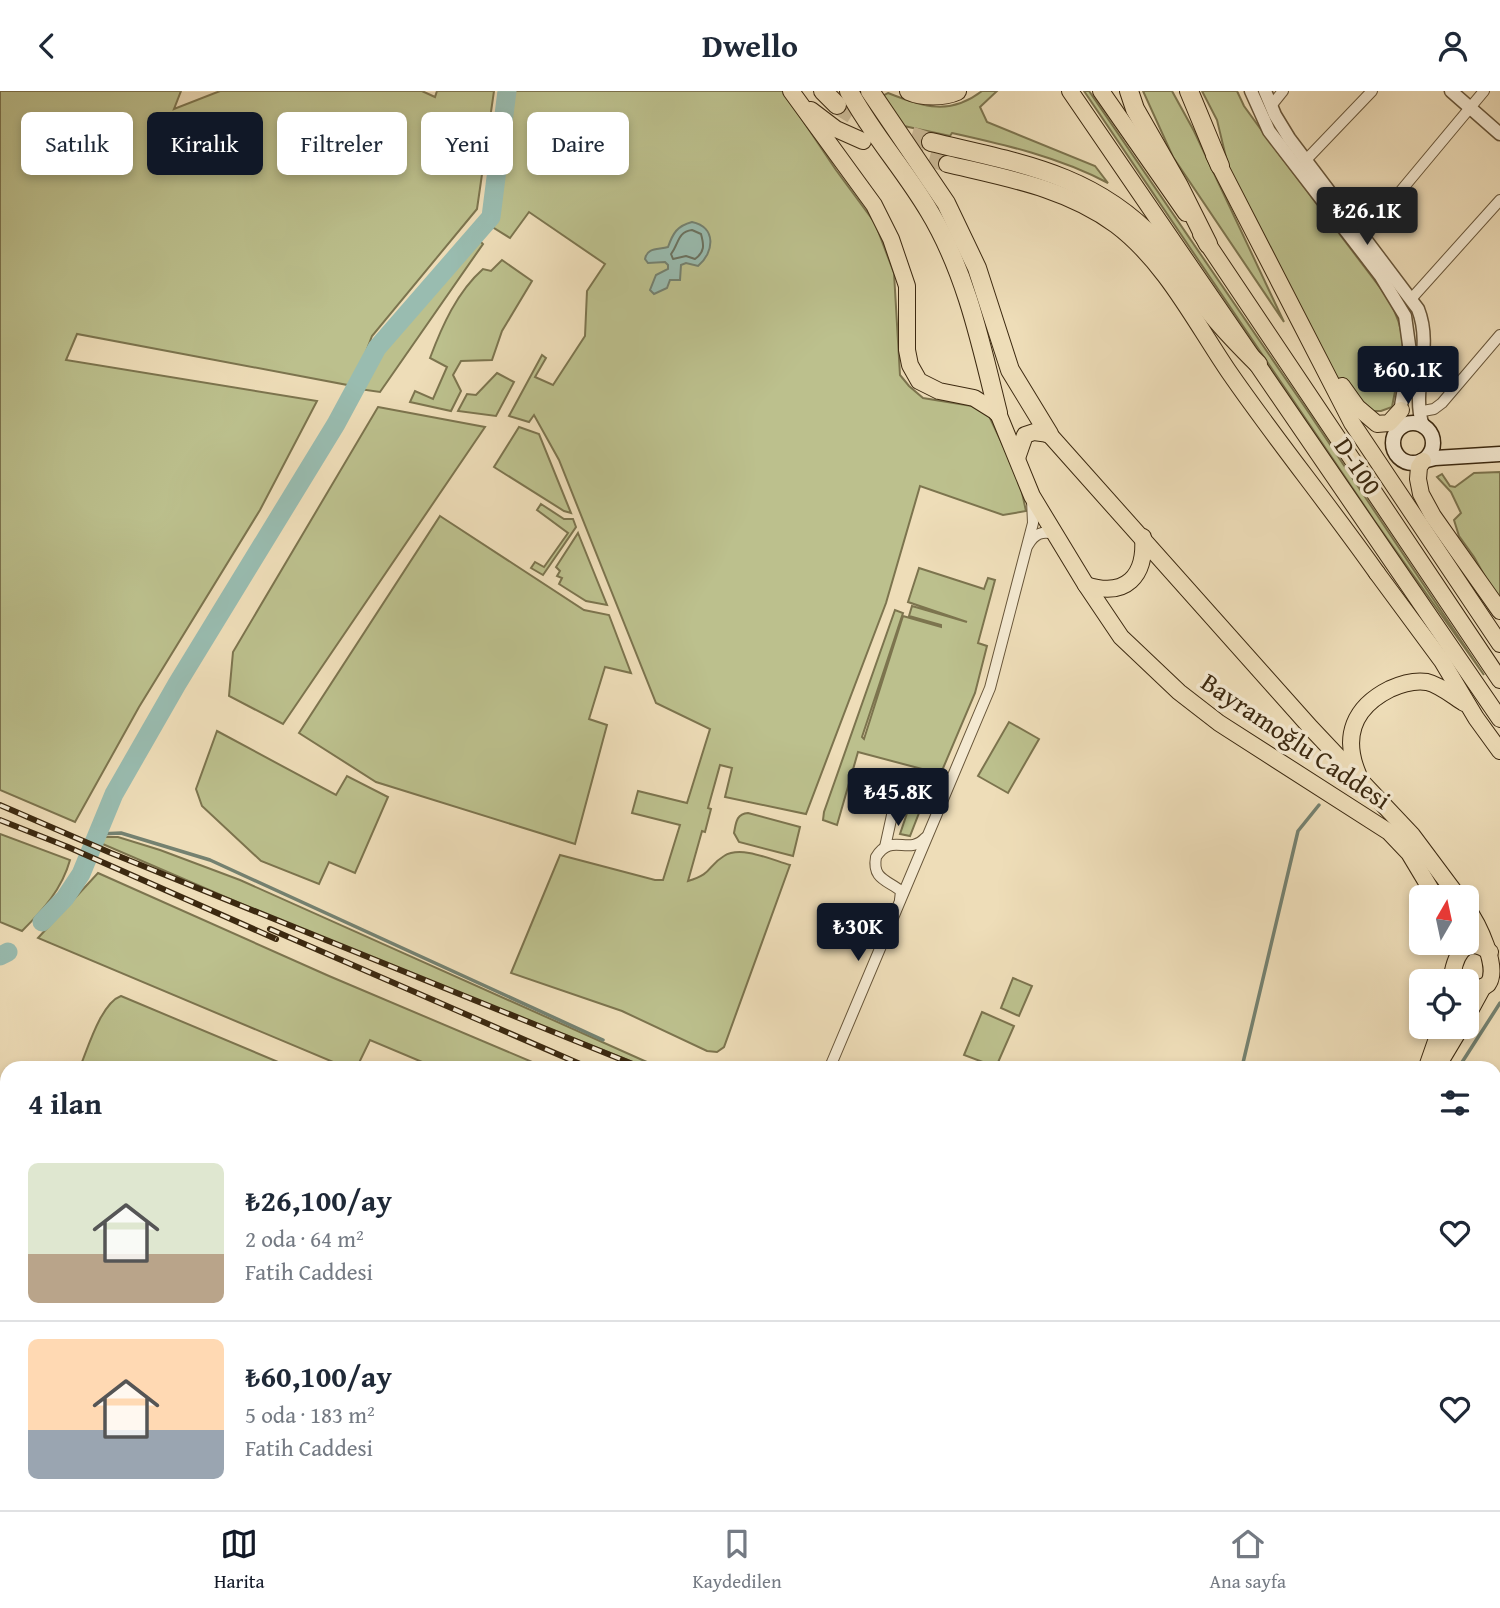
<!DOCTYPE html>
<html lang="tr">
<head>
<meta charset="utf-8">
<style>
	:root { --surface:#fff; --page:#f6f6f7; --text:#1f2937; --muted:#747a83; --line:#e0e1e3; --accent:#111827 }
	body { margin:0; font-family:"Gentium Book Plus",serif; background:var(--page); color:var(--text); height:100vh; display:flex; flex-direction:column; font-size:26px; white-space:nowrap }
	* { box-sizing:border-box; margin:0 }
	p { font-size:23px; color:var(--muted) }
	.icon { flex:none; width:38px; height:38px; fill:none; stroke:currentColor; stroke-width:2; stroke-linecap:round; stroke-linejoin:round }
	.map { position:relative; flex:1; overflow:hidden }
	.drawer { position:absolute; left:0px; top:970px; width:1502px; height:450px; display:flex; flex-direction:column; background:var(--surface); border-radius:21px 21px 0 0; box-shadow:0 4px 10px #0003 }
	.drawer>* { flex:none }
	.banner { position:absolute; left:21px; top:21px; width:700px; height:63px; display:flex; gap:14px }
	.needle { width:46px; rotate:9deg }
	.tools { position:absolute; left:1409px; top:794px; display:grid; gap:14px }
	.tools a { display:grid; place-items:center; width:70px; height:70px; border-radius:10px; background:var(--surface); box-shadow:0 4px 10px #0003; font-size:35px }
	.price { position:absolute; translate:-50% -60px; padding:0 16px; border-radius:7px; background:var(--accent); color:#fff; font-size:23px; line-height:46px; filter:drop-shadow(0 2px 4px #0008) }
	.price::after { content:''; position:absolute; left:50%; top:42px; width:21px; height:16px; margin-left:-10px; background:inherit; clip-path:polygon(0 0,100% 0,50% 100%) }
	.price.active { background:#222; color:#fff }
	ul { padding:0; list-style:none }
	li { display:flex; align-items:center; gap:21px; height:175px; padding:0 28px }
	li+li { border-top:2px solid var(--line) }
	li span { display:grid; place-items:center; flex:none; width:196px; height:140px; border-radius:10px; color:#555 }
	li>.icon { margin-inline-start:auto }
	span .icon { width:84px; height:84px; fill:#fffc; stroke-width:1 }
	li b { font-size:30px }
	h2 { display:flex; justify-content:space-between; align-items:center; height:84px; padding:0 28px; font-size:30px }
	.tag { padding:0 24px; border-radius:10px; background:var(--surface); box-shadow:0 4px 10px #0003; font-size:24px; line-height:63px }
	.tag.active { background:var(--accent); color:#fff }
	header { display:flex; justify-content:space-between; align-items:center; height:91px; padding:0 28px; background:var(--surface); font-size:32px; font-weight:700 }
	.menu { display:flex; justify-content:space-around; align-items:center; height:98px; border-top:2px solid var(--line); background:var(--surface); font-size:19px; color:var(--muted) }
	.menu a { display:grid; justify-items:center; gap:4px }
	.menu .active { color:var(--accent) }
	.map>svg:first-child { display:block }
</style>
</head>
<body>
<header><svg class="icon" aria-label="back" viewBox="0 0 24 24"><path d="M15 5l-7 7 7 7"/></svg>Dwello<svg class="icon" aria-label="person" viewBox="0 0 24 24"><circle cx="12" cy="8" r="4"/><path d="M4 21q1-7 8-7t8 7"/></svg></header>
<div class="map">
<svg width="1500" height="1419" viewBox="0 0 1500 1419">
	<rect width="100%" height="100%" fill="#eeddb8"/>
	<filter id="stains"><feTurbulence type="fractalNoise" baseFrequency=".00286" numOctaves="4"/><feColorMatrix values="0 0 0 0 .2 0 0 0 0 .09 0 0 0 0 .02 0 0 0 .5 -.17"/></filter>
	<radialGradient id="worn" r=".72"><stop offset=".6" stop-color="#630" stop-opacity="0"/><stop offset="1" stop-color="#630" stop-opacity=".3"/></radialGradient>
	<g fill="#bcc08d" stroke="#7c744e" stroke-width="2">
		<path d="M0,0H181L174,18L220,0H422L435,6L437,0H494L477,118L372,245L353,295L77,243L66,269L317,310L260,419L139,616L75,731L0,699Z"/>
		<path d="M507,0H783L836,79L875,132L894,182L900,284L909,295L923,307L972,315L989,325L1019,388L1026,420L1003,424L920,395L886,512L806,723L725,706L732,677L720,674L708,717L711,718L705,741L702,740L688,790C713,783 707,775 724,765C741,754 772,769 790,774L724,956L717,961L707,960L622,920L511,882L560,764L655,789H663L680,734L632,722L638,700L687,712L710,638L656,612L559,369L534,324L529,331L509,325L542,264L546,267L535,286L553,294L585,245L587,200L605,173L529,121L510,147L486,132L491,126Z"/>
		<path d="M982,0H997L980,16L987,31L1095,75L1108,92C1059,66 1006,54 952,42L950,45L904,35L882,5L888,2C923,16 950,25 982,0Z"/>
		<path d="M1084,0H1089L1307,319L1484,584L1374,429Z"/>
		<path d="M1143,0H1172L1194,40L1284,231L1173,66Z"/>
		<path d="M1202,0H1237L1244,15L1270,51L1388,207C1413,252 1400,270 1392,316L1381,320H1373L1342,294L1320,259L1231,87L1217,29Z"/>
		<path d="M474,144L483,153L380,301L359,298L384,251Z"/>
		<path d="M502,169L532,190L502,240L492,269L461,270L453,284L461,300L451,320L410,311L415,300L433,308L447,276L430,267C442,235 457,201 483,178L491,180Z"/>
		<path d="M497,282L514,291L496,325L458,320L467,303L476,304Z"/>
		<path d="M378,316L485,336L283,633L229,605L233,561Z"/>
		<path d="M519,336L539,343L571,422L564,420L494,376Z"/>
		<path d="M1500,381V512L1474,466L1459,445L1454,429L1461,422L1451,401L1437,386L1442,383L1450,395L1455,396L1474,382Z"/>
		<path d="M541,413L564,428H573L576,436L543,484L531,477L535,471L544,476L568,442L537,419Z"/>
		<path d="M440,425L584,519L609,524L631,582L605,576L589,628L607,634L575,753L376,691L299,642Z"/>
		<path d="M578,442L607,514L586,510L559,493L562,487L557,485L560,480L556,476Z"/>
		<path d="M919,477L984,498L988,487L995,489L978,552L987,555L975,602L941,682L935,681L910,745L900,743L922,678L858,661L837,734L823,729L824,721L895,519L903,522L862,646L864,648L903,525L941,536V534L909,525L912,515L967,531L908,511Z"/>
		<path d="M1009,631L1039,648L1008,702L978,685Z"/>
		<path d="M217,640L336,704L347,685L388,706L355,782L329,771L319,793L261,770L202,715L196,698Z"/>
		<path d="M748,722L800,736L793,765L739,751L734,742C736,732 736,723 748,722Z"/>
		<path d="M0,743L70,769C62,798 43,819 22,840L0,831Z"/>
		<path d="M101,746H118L160,759L240,789L658,976H645L300,838L98,751Z"/>
		<path d="M98,782L329,885L544,976H434L370,949L357,976H345L38,847Z"/>
		<path d="M1013,887L1032,895L1019,925L1001,917Z"/>
		<path d="M121,905L283,973L271,976H80C88,957 101,912 121,905Z"/>
		<path d="M982,921L1014,935L996,976L964,964Z"/>
		<path d="M0,1374L7,1377V1412H272L269,1419H0Z"/>
		<path d="M707,1412H828L826,1419H705Z"/>
	</g>
	<path fill="#99bcb0" stroke="#748170" stroke-width="2" d="M692,131C717,136 714,162 698,175L686,172L681,174L680,189H670L667,197L654,203L650,199L656,184L668,178V174L665,171L648,172L645,168C647,156 659,159 668,156C673,142 677,135 692,131Z"/>
	<g fill="none" stroke-linecap="round" stroke-linejoin="round">
		<path stroke="#6a7260" stroke-width="2" d="M692,139L701,143C704,154 705,161 695,168L686,165L673,168L671,163C679,153 677,141 692,139Z"/>
		<g stroke="#748170" stroke-width="3.5">
			<path d="M99,743L121,742L210,769L603,949"/>
			<path d="M1242,976L1298,740L1319,714"/>
			<path d="M1459,976L1500,912"/>
			<path d="M1336,1412L1343,1419"/>
			<path d="M682,1419L684,1412"/>
		</g>
		<g stroke="#99bcb0" stroke-width="19">
			<path d="M42,831L65,807L81,783L114,703L177,593L336,333L377,257L491,126L507,0"/>
			<path d="M0,865L8,861"/>
		</g>
		<path stroke="#cab996" stroke-width="16" stroke-dasharray="16 8" stroke-linecap="butt" d="M906,62L947,73"/>
		<path stroke="#cab996" stroke-width="18" stroke-dasharray="18 9" stroke-linecap="butt" d="M837,14L858,27L931,51"/>
		<g stroke="#68563a" stroke-width="12">
			<g id="minor">
				<path d="M1271,15L1283,0"/>
				<path d="M1305,70L1372,0"/>
				<path d="M1364,144L1484,0"/>
				<path d="M1412,207L1500,109"/>
				<path d="M1420,325L1423,320L1434,318L1442,312L1500,244"/>
				<path d="M1028,454C1035,442 1042,440 1055,443"/>
				<path d="M885,756L894,715"/>
				<path d="M900,809L901,800C887,789 872,788 876,766C891,741 909,765 925,747"/>
				<path d="M830,976L990,597L1033,432L1032,409"/>
				<path d="M1284,1412L1293,1419"/>
			</g>
		</g>
		<g stroke="#68563a" stroke-width="15">
			<g id="tertiary">
				<path d="M1251,0L1269,40L1380,184L1405,225L1410,261L1397,339"/>
				<path d="M1265,0L1275,24L1289,47L1418,218C1434,258 1410,298 1423,335"/>
				<path d="M1451,0L1500,43"/>
			</g>
		</g>
		<g stroke="#3c2910" stroke-width="17">
			<g id="secondary">
				<circle cx="1413" cy="352" r="20"/>
				<path d="M1423,370L1435,367L1500,363"/>
			</g>
		</g>
		<g stroke="#3c2910" stroke-width="18">
			<g id="primary">
				<path d="M998,322L1032,405L1086,494L1121,546L1179,601L1219,632L1389,741L1409,762L1436,807"/>
				<path d="M1017,367L1025,344L1034,341L1049,343L1311,637L1412,744L1459,807"/>
				<path d="M1423,370L1419,376L1418,388L1421,403L1433,425L1500,520"/>
				<path d="M1377,482L1442,570L1476,627L1500,660"/>
				<path d="M1086,494C1126,507 1146,485 1143,446"/>
				<path d="M1358,683C1342,645 1354,616 1390,598C1401,593 1414,589 1427,591C1440,594 1453,605 1464,612"/>
				<path d="M1466,816C1478,832 1500,877 1488,893C1482,898 1474,898 1466,896"/>
				<path d="M1451,891C1454,869 1462,841 1490,861"/>
				<path d="M1466,927L1483,896"/>
				<path d="M1427,976L1441,936"/>
				<path d="M1437,976L1461,936"/>
				<path d="M1107,1419L1112,1412"/>
				<path d="M1124,1419L1129,1412"/>
			</g>
		</g>
		<g stroke="#3c2910" stroke-width="18">
			<g id="trunk">
				<path d="M791,0L874,114L891,148L907,195V259L910,274L919,290L939,300L974,307L998,322"/>
				<path d="M1070,0L1500,628"/>
				<path d="M1101,0L1186,122"/>
				<path d="M811,19L836,38L863,50"/>
				<path d="M1214,64L1352,332L1500,553"/>
				<path d="M947,73C1006,87 1066,97 1116,134C1165,171 1195,231 1229,281C1276,349 1329,414 1377,482"/>
				<path d="M1201,143L1500,589"/>
				<path d="M1342,295L1357,316L1377,333L1389,332L1401,319"/>
			</g>
		</g>
		<g stroke="#3c2910" stroke-width="20">
			<g id="motorway">
				<path d="M823,0L837,14"/>
				<path d="M849,0C871,42 905,79 929,120C966,181 981,253 998,322"/>
				<path d="M870,0L946,112L977,177L1010,279L1049,343"/>
				<path d="M909,0C922,6 944,6 957,0"/>
				<path d="M1129,0L1135,18L1179,95L1208,153"/>
				<path d="M1189,0L1220,75"/>
				<path d="M931,51C1018,72 1092,82 1156,150C1178,173 1194,201 1214,226C1228,243 1243,258 1258,273"/>
			</g>
		</g>
		<use href="#minor" stroke="#f4e9d1" stroke-width="10"/>
		<use href="#tertiary" stroke="#f4e9d1" stroke-width="12"/>
		<use href="#secondary" stroke="#f4e9d1" stroke-width="14"/>
		<use href="#primary" stroke="#eeddb8" stroke-width="16"/>
		<use href="#trunk" stroke="#eeddb8" stroke-width="16"/>
		<use href="#motorway" stroke="#eeddb8" stroke-width="18"/>
		<g stroke="#3c2910" stroke-width="6">
			<g id="rail">
				<path d="M0,714L111,762L640,976"/>
				<path d="M0,729L68,756L276,848"/>
				<path d="M270,838L587,976"/>
				<path d="M1361,1412L1369,1419"/>
				<path d="M1381,1412L1389,1419"/>
			</g>
		</g>
		<use href="#rail" stroke="#f4e9d1" stroke-width="3.5" stroke-dasharray="10" stroke-linecap="butt"/>
	</g>
	<g text-anchor="middle" stroke-width="7" stroke-linejoin="round" paint-order="stroke">
		<g font-size="26" fill="#3c2910" stroke="#f4e9d1">
			<text transform="translate(1358 375) rotate(56)" y="9">D-100</text>
			<text transform="translate(1296 650) rotate(34)" y="9">Bayramoğlu Caddesi</text>
		</g>
	</g>
	<rect width="100%" height="100%" filter="url(#stains)"/>
	<rect width="100%" height="100%" fill="url(#worn)"/>
</svg>
<div class="tools">
<a><svg class="needle" viewBox="-14 -14 28 28"><path d="M0-13l5 13h-10z" fill="#e53935"/><path d="M0 13l5-13h-10z" fill="#747a83"/></svg></a>
<a><svg class="icon" aria-label="locate" viewBox="0 0 24 24"><circle cx="12" cy="12" r="6"/><path d="M12 2v4M12 18v4M2 12h4M18 12h4"/></svg></a>
</div>
<b class="price active" style="left:1367px;top:156px">₺26.1K</b>
<b class="price" style="left:1408px;top:315px">₺60.1K</b>
<b class="price" style="left:898px;top:737px">₺45.8K</b>
<b class="price" style="left:858px;top:872px">₺30K</b>
<div class="banner">
<a class="tag">Satılık</a>
<a class="tag active">Kiralık</a>
<a class="tag">Filtreler</a>
<a class="tag">Yeni</a>
<a class="tag">Daire</a>
</div>
<section class="drawer">
<h2>4 ilan<svg class="icon" aria-label="filters" viewBox="0 0 24 24"><path d="M4 7h16M4 17h16"/><circle cx="9" cy="7" r="2"/><circle cx="15" cy="17" r="2"/></svg></h2>
<ul>
<li><span style="background:linear-gradient(#dfe7d0 65%,#b9a48a 0)"><svg class="icon" aria-label="home" viewBox="0 0 24 24"><path d="M3 11l9-7 9 7M6 9v11h12V9"/></svg></span><div><b>₺26,100/ay</b><p>2 oda · 64 m²</p><p>Fatih Caddesi</p></div><svg class="icon" aria-label="heart" viewBox="0 0 24 24"><path d="M12 20l-8-8c-3-5 5-10 8-4 3-6 11-1 8 4z"/></svg></li>
<li><span style="background:linear-gradient(#ffd9b3 65%,#9aa5b1 0)"><svg class="icon" aria-label="home" viewBox="0 0 24 24"><path d="M3 11l9-7 9 7M6 9v11h12V9"/></svg></span><div><b>₺60,100/ay</b><p>5 oda · 183 m²</p><p>Fatih Caddesi</p></div><svg class="icon" aria-label="heart" viewBox="0 0 24 24"><path d="M12 20l-8-8c-3-5 5-10 8-4 3-6 11-1 8 4z"/></svg></li>
</ul>
</section>
</div>
<nav class="menu">
<a class="active"><svg class="icon" aria-label="map" viewBox="0 0 24 24"><path d="M3 6l6-2 6 2 6-2v14l-6 2-6-2-6 2zM9 4v14M15 6v14"/></svg>Harita</a>
<a><svg class="icon" aria-label="saved" viewBox="0 0 24 24"><path d="M7 4h10v16l-5-4-5 4z"/></svg>Kaydedilen</a>
<a><svg class="icon" aria-label="home" viewBox="0 0 24 24"><path d="M3 11l9-7 9 7M6 9v11h12V9"/></svg>Ana sayfa</a>
</nav>
</body>
</html>
